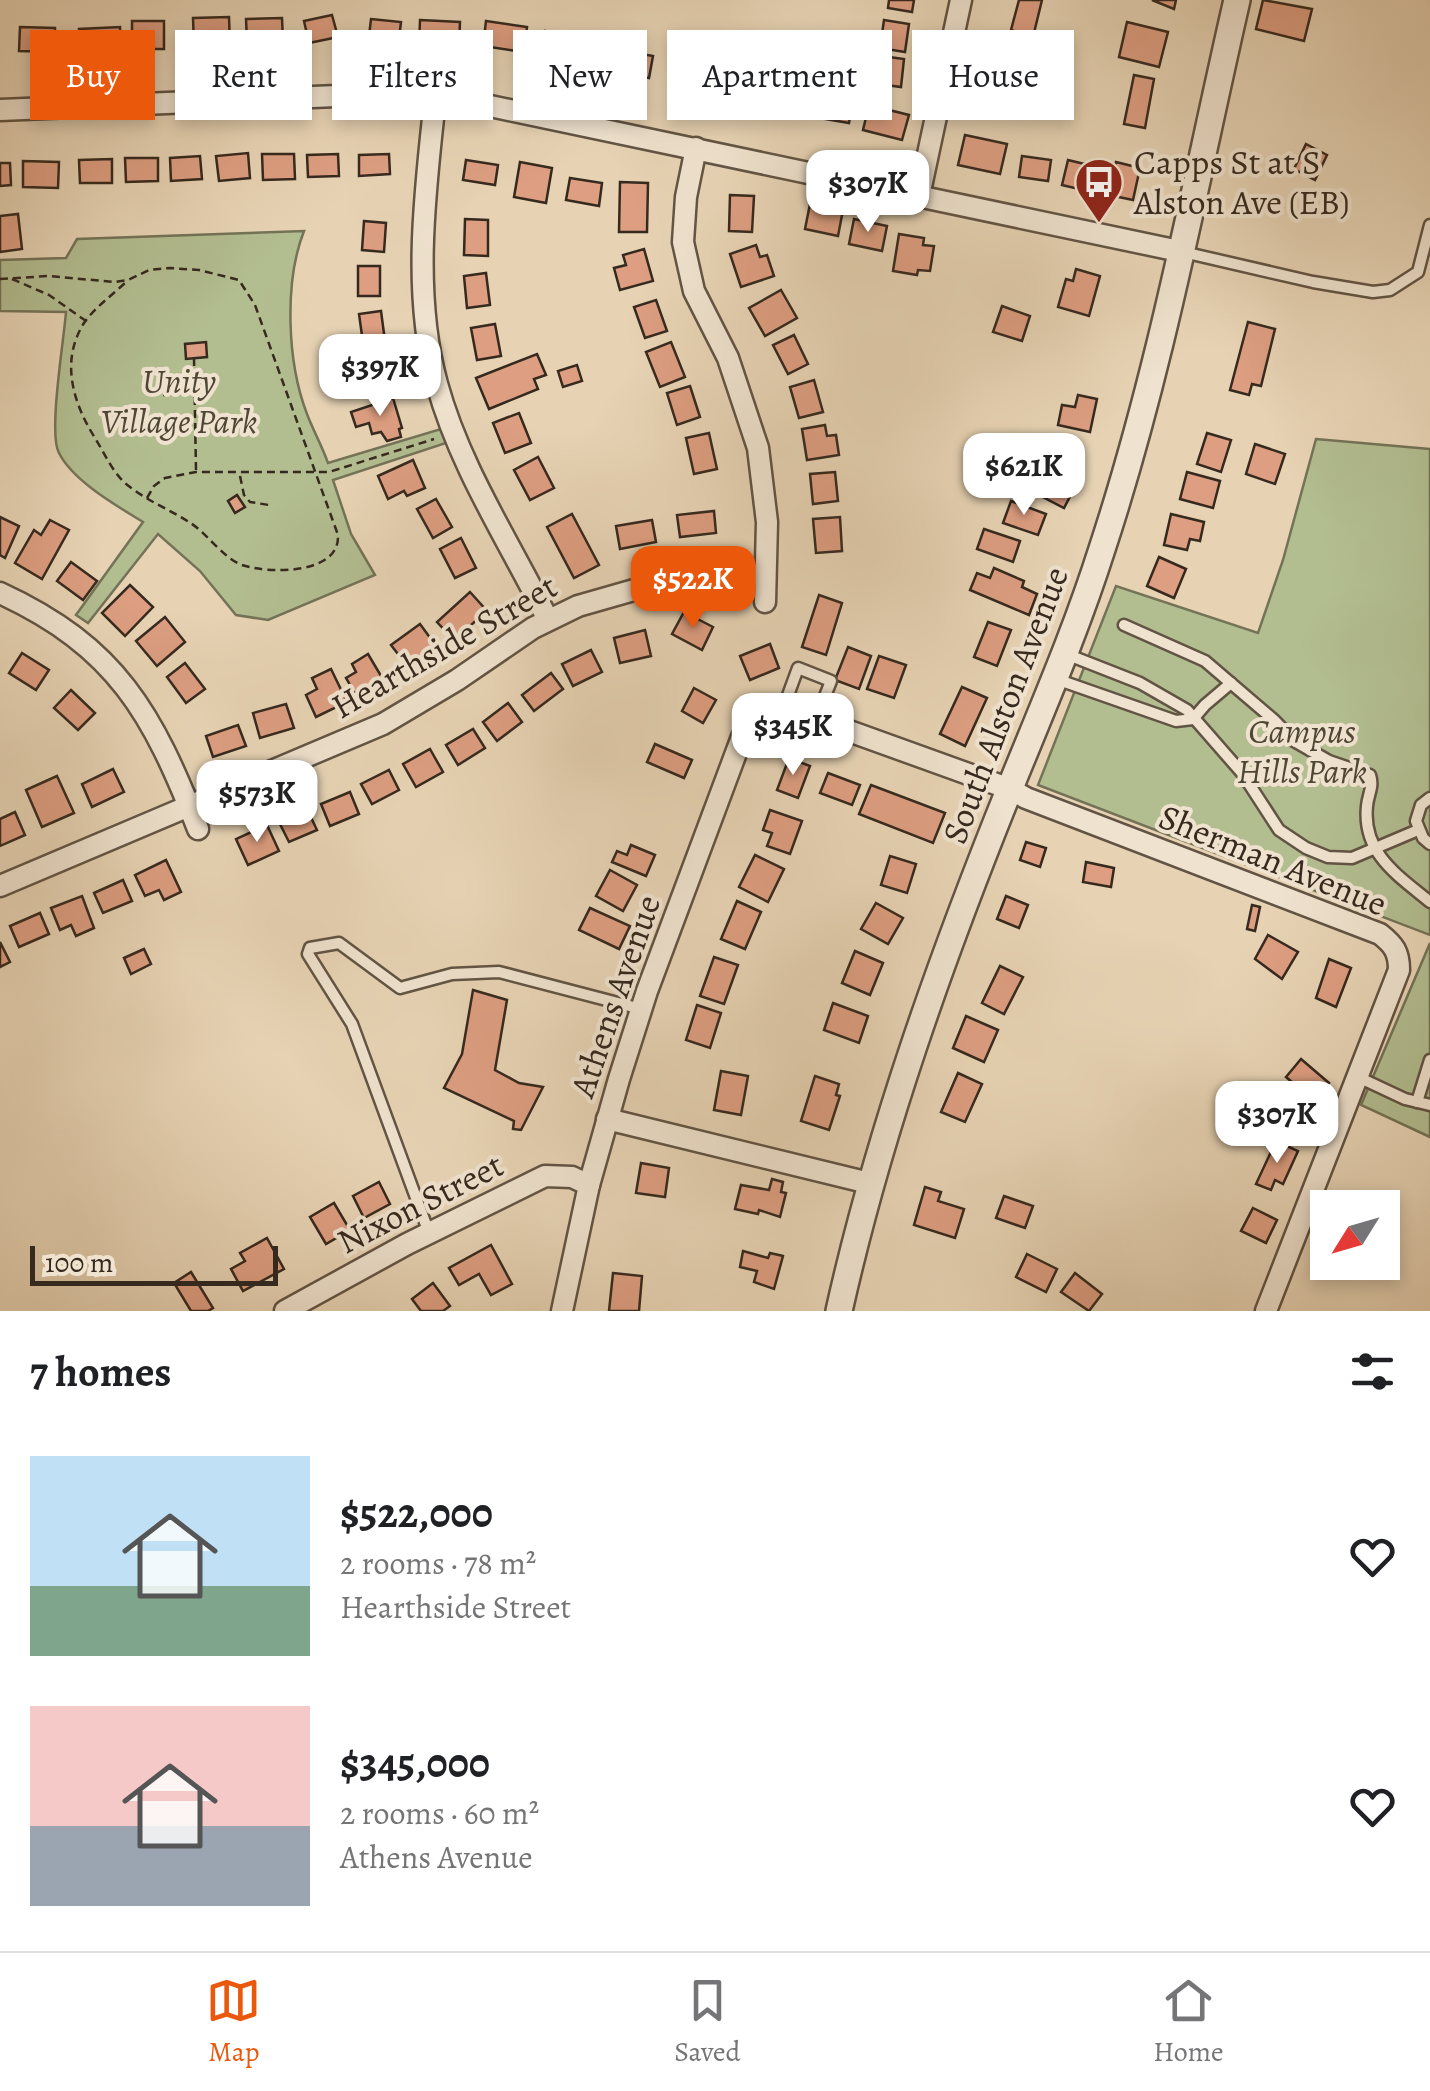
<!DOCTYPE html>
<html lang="en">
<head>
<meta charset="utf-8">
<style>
	:root { --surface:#fff; --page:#f2f2f2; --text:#202124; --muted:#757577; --line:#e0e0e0; --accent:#ea580c }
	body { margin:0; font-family:Alegreya,serif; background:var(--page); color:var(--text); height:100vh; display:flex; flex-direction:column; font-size:38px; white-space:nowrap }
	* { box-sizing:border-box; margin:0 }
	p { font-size:32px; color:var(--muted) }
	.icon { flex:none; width:55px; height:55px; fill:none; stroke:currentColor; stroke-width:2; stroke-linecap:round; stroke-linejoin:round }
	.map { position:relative; height:1311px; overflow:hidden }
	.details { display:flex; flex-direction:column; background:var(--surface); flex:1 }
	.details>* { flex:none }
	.guide { position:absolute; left:30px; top:30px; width:1370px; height:90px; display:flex; gap:20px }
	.needle { width:65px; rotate:233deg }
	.controls { position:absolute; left:1310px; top:1190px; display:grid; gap:20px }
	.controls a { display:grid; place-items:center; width:90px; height:90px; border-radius:0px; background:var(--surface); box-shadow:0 5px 15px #0003; font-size:50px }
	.scale { position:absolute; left:30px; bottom:25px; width:248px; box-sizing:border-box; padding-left:10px; border:5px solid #36291e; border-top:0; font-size:28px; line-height:35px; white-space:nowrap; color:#36291e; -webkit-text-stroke:8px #efe2ce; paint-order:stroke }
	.price { position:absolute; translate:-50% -85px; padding:0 22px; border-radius:20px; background:#fff; color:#222; font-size:32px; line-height:65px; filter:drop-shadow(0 2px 5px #0008) }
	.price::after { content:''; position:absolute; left:50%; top:60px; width:30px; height:22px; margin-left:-15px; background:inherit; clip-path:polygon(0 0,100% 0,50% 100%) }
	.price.selected { background:var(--accent); color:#fff }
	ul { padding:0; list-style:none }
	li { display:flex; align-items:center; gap:30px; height:250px; padding:0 30px }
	li span { display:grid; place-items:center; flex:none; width:280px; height:200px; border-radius:0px; color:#555 }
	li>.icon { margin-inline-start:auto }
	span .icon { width:120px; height:120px; fill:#fffc; stroke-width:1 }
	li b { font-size:42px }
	h2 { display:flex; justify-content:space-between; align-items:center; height:120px; padding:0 30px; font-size:42px }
	.chip { padding:0 35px; border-radius:0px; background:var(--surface); box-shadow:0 5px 15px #0003; font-size:35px; line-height:90px }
	.chip.selected { background:var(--accent); color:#fff }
	.tabs { display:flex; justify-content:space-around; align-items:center; height:140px; border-top:2px solid var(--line); background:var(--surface); font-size:28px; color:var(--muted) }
	.tabs a { display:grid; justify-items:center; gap:5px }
	.tabs .selected { color:var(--accent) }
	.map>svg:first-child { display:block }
</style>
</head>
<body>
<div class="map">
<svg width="1430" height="1311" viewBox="0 0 1430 1311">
	<rect width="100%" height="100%" fill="#e7d3b4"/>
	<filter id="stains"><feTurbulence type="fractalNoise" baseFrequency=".002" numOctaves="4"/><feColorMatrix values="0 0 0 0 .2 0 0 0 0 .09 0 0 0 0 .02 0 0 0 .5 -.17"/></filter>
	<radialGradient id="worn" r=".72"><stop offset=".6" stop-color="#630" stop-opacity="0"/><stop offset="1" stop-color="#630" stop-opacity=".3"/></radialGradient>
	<g fill="#b2bd90" stroke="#747357" stroke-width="2.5">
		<path d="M304,231C284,282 287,362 307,414C313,430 322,446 328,463L441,429L446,443L333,480L351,534L375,575L268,620L236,615L200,571L158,534L88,623L76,615L143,522C117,506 73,481 59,453C48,434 64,339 66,312L0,311V260L66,258L77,239Z"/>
		<path d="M1316,439L1430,449V935L1038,785L1116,586L1258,633L1283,560Z"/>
		<path d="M1430,943V1137L1361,1105Z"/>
	</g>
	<g fill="#dd9e81" stroke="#36291e" stroke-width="2.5">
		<path d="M889,0H914L912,12L888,8Z"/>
		<path d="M1019,0H1042L1033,37L1011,30Z"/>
		<path d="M1152,0H1176L1174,9Z"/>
		<path d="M1263,0L1312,9L1304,41L1256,29Z"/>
		<path d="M332,15L338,37L309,43L304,21Z"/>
		<path d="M229,17L230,45L194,46L193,18Z"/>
		<path d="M282,18L283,41L247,42L246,19Z"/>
		<path d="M371,19L401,22L398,48L368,45Z"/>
		<path d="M420,20L460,22L459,48L419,47Z"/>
		<path d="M884,20L909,24L905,52L880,48Z"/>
		<rect x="132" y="21" width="32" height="28"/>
		<path d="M486,21L527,27L524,52L483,46Z"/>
		<path d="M1127,22L1168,32L1159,67L1119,57Z"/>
		<path d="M20,27L55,28V52L19,51Z"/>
		<path d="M120,27L121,48L80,50L79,29Z"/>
		<path d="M545,31L582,39L578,63L541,55Z"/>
		<path d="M614,49L653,56L649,78L610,71Z"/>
		<path d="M1007,49L1041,50V72H1007Z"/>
		<path d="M867,54L904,59L901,87L863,82Z"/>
		<path d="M729,59L772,64L768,104L742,101L743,87L726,85Z"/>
		<path d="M1134,75L1154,79L1145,128L1124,124Z"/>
		<path d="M813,94L853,101L849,123L808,116Z"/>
		<path d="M869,105L909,115L902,140L863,130Z"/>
		<path d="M965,135L1007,144L1000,174L958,165Z"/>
		<path d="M1306,144L1327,155L1315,180L1294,169Z"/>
		<path d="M248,153L250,178L219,181L216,156Z"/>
		<path d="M262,154H294L295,179L263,180Z"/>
		<path d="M338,154L339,176L308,177L307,155Z"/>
		<path d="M389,154L390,174L359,176V155Z"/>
		<path d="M200,156L202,179L171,181L170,158Z"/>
		<path d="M1022,156L1051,160L1048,181L1019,177Z"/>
		<path d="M125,158H158V181L126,182Z"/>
		<path d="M112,159V183H80L79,160Z"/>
		<path d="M466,160L498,165L495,185L463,180Z"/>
		<path d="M1068,160L1101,168L1096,193L1062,185Z"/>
		<path d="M23,161L59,162L58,188L23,187Z"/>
		<path d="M520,162L552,168L546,203L514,197Z"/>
		<path d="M1116,162L1140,168L1133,200L1109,195Z"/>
		<path d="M0,163H10L11,185L0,186Z"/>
		<path d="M570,178L602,183L599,206L566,200Z"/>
		<path d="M620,182L648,183L647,232H619Z"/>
		<path d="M730,195L754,196L752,232L729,231Z"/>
		<path d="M810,204L843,210L838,236L805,229Z"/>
		<path d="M18,214L22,249L0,252V216Z"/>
		<path d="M465,219L488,220V256L464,255Z"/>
		<path d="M854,219L887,226L882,251L849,244Z"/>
		<path d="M364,221L386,223L384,252L362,250Z"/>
		<path d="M899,234L924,238L923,245L934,246L930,271L918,270L917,275L893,271Z"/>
		<path d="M756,245L760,257L767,255L774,276L741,287L730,254Z"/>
		<path d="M644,249L653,281L620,290L614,268L626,265L623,255Z"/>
		<rect x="358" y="266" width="22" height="30"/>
		<path d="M1076,269L1100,276L1089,316L1058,307L1066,279L1073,281Z"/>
		<path d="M486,273L490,305L467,308L464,276Z"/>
		<path d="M781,290L797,318L765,336L749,308Z"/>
		<path d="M656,300L667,331L645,338L634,307Z"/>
		<path d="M1002,306L1030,316L1022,341L993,332Z"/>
		<path d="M381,311L385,341L363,343L359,314Z"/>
		<path d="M1248,322L1275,329L1261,386L1252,384L1249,395L1230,390Z"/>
		<path d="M495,324L501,356L477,360L471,328Z"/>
		<path d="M794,335L808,364L788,374L773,345Z"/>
		<path d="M206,342L207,357L186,359L185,344Z"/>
		<path d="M671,342L685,377L660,387L646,352Z"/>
		<path d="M537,354L546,375L534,379L538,389L489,409L476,378Z"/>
		<path d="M387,355L393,385L372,389L367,359Z"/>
		<path d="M577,365L582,381L563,387L558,371Z"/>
		<path d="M814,380L823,412L799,418L790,387Z"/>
		<path d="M690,386L700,417L677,425L667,393Z"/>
		<path d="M1078,395L1097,399L1090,432L1058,425L1062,405L1075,407Z"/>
		<path d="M393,398L402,428L399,429L401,437L387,441L381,432L372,434L369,423L356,427L351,412Z"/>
		<path d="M519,413L531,443L505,453L493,423Z"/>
		<path d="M825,425L827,436L836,435L839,455L807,460L802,429Z"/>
		<path d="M709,433L717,469L694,474L686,438Z"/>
		<path d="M1207,433L1231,440L1221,472L1197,464Z"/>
		<path d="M1255,444L1285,454L1275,484L1246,474Z"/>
		<path d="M538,457L554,488L530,500L514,470Z"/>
		<path d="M413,460L425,488L407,496L404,491L388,499L378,476Z"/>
		<path d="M1049,469L1077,483L1064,508L1037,494Z"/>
		<path d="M835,472L838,501L813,504L810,474Z"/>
		<path d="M1187,472L1220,481L1213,508L1180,499Z"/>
		<path d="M237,495L245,507L235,513L228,501Z"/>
		<path d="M436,499L452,527L433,538L417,509Z"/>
		<path d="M1011,501L1046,514L1038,535L1003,523Z"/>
		<path d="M714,511L716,533L680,537L677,515Z"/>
		<path d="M572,514L599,565L574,578L547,527Z"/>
		<path d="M1171,514L1204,522L1200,541L1190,539L1187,550L1164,545Z"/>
		<path d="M0,517L19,526L5,558L0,555Z"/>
		<path d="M840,517L842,551L816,553L813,519Z"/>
		<path d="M50,520L69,530L42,579L15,563L34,530L41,535Z"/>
		<path d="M652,520L656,542L620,549L616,526Z"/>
		<path d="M984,529L1020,541L1013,562L977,549Z"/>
		<path d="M461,538L476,568L455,578L440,549Z"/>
		<path d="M1159,557L1186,569L1174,598L1147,586Z"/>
		<path d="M71,562L97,581L83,600L57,581Z"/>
		<path d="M994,568L1024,581L1022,587L1037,594L1029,615L970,590L977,573L990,578Z"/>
		<path d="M130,585L153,607L125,636L102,613Z"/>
		<path d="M470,592L487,611L454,640L437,622Z"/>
		<path d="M819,595L842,603L826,655L802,647Z"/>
		<path d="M684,612L713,627L702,650L672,634Z"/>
		<path d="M165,617L185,642L157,666L136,641Z"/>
		<path d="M988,622L1011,630L997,666L974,657Z"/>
		<path d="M420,624L439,650L411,671L391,645Z"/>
		<path d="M645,630L651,656L620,663L614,638Z"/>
		<path d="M770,644L779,668L750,680L740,656Z"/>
		<path d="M848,647L871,656L859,689L835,680Z"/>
		<path d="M591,650L602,672L573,686L562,664Z"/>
		<path d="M22,653L49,670L36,690L9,673Z"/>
		<path d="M368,654L387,686L360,702L346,678L356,672L352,664Z"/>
		<path d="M879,656L906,665L894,698L867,689Z"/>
		<path d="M185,663L205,689L186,703L167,677Z"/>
		<path d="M331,669L347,702L316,717L306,695L317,689L312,678Z"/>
		<path d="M551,673L563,689L534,711L522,695Z"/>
		<path d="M962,687L987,698L965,746L940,734Z"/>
		<path d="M694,688L716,700L703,723L682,711Z"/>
		<path d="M71,690L95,713L78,730L54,708Z"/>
		<path d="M508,703L522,722L497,741L483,722Z"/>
		<path d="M286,704L294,728L260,738L253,713Z"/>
		<path d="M238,725L246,746L213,757L206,736Z"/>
		<path d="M473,729L485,748L458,765L446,745Z"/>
		<path d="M655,744L692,760L684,778L647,762Z"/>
		<path d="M430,749L443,772L416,787L403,764Z"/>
		<path d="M789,758L810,766L798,798L777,790Z"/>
		<path d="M113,769L124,792L92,807L82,784Z"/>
		<path d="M389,770L399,790L372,804L361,784Z"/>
		<path d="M828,773L860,785L852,805L820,793Z"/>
		<path d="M57,776L74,813L42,827L26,790Z"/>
		<path d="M871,785L945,813L933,843L859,814Z"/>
		<path d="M350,792L359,814L330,826L321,804Z"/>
		<path d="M307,809L317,830L289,842L279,822Z"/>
		<path d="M770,810L802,821L790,854L767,846L772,833L763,830Z"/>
		<path d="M15,812L25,835L0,846V819Z"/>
		<path d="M267,825L279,851L248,865L236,839Z"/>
		<path d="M1026,842L1046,848L1040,867L1020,860Z"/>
		<path d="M631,845L655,855L646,876L612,862L617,851L627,855Z"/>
		<path d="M755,855L784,869L768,902L739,887Z"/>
		<path d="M890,856L916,864L907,893L881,885Z"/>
		<path d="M166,860L181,892L164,900L159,890L145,896L135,875Z"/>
		<path d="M1086,862L1114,868L1111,887L1083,882Z"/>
		<path d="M610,870L637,885L623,911L596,896Z"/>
		<path d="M123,880L132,901L103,913L94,893Z"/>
		<path d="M82,896L94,928L76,936L71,925L60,930L51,908Z"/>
		<path d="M1006,896L1028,905L1019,928L997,919Z"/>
		<path d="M737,901L761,912L745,949L721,939Z"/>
		<path d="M876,903L903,918L888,944L861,929Z"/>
		<path d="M1252,905L1260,907L1255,931L1247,929Z"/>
		<path d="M590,908L630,926L619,949L579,930Z"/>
		<path d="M40,913L49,934L19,947L10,926Z"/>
		<path d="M1268,935L1298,952L1282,979L1255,959Z"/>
		<path d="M0,942L10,962L0,967Z"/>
		<path d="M144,949L151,964L131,974L124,958Z"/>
		<path d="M855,951L883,963L870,995L842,983Z"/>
		<path d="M714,957L738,965L724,1004L700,996Z"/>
		<path d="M1329,959L1351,968L1336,1007L1316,998Z"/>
		<path d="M1000,966L1023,977L1004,1014L982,1003Z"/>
		<path d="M473,990L507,1000L495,1070L519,1083L543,1087L521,1130L513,1129L514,1121L444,1088L462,1054Z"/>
		<path d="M833,1003L868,1016L859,1043L824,1030Z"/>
		<path d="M697,1005L721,1013L710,1048L686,1040Z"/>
		<path d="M966,1016L998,1030L984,1062L953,1048Z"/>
		<path d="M1301,1059L1329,1083L1314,1101L1286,1077Z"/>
		<path d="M721,1071L748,1076L741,1115L714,1110Z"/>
		<path d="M958,1073L982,1084L965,1122L941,1112Z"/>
		<path d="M815,1076L839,1084L836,1095L840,1096L829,1130L801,1121Z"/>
		<path d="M1276,1141L1298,1151L1283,1184L1275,1180L1271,1190L1256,1184Z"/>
		<path d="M641,1163L669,1168L665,1197L636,1193Z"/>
		<path d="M772,1179L783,1182L781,1192L786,1193L780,1217L759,1210L758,1214L735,1209L741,1185L769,1190Z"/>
		<path d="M379,1182L390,1204L364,1218L353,1196Z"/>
		<path d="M925,1187L941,1192L938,1201L964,1209L955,1238L914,1225Z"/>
		<path d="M1004,1196L1033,1206L1025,1228L996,1218Z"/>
		<path d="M334,1203L350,1230L326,1244L310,1217Z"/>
		<path d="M1253,1208L1277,1220L1266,1243L1241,1231Z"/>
		<path d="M267,1238L284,1269L243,1291L231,1269L245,1261L240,1253Z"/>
		<path d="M491,1245L512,1284L491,1295L479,1274L459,1285L449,1268Z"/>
		<path d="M743,1251L768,1258L770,1253L783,1256L774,1289L754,1282L757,1271L740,1267Z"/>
		<path d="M1027,1254L1057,1269L1046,1292L1016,1277Z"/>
		<path d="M1330,1262H1353L1346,1273Z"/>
		<path d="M191,1272L213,1308L208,1311H191L174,1283Z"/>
		<path d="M613,1273L642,1276L639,1311H609Z"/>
		<path d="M1075,1273L1102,1294L1089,1311L1061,1292Z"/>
		<path d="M433,1283L450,1306L443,1311H421L412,1299Z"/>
	</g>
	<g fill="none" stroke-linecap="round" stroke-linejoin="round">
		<g stroke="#625444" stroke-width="15">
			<g id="service">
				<path d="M1183,252L1313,282L1373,292L1390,290L1418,272L1430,225"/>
				<path d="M1124,625L1205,661L1274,720L1294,741L1329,761L1370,775C1374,787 1368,794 1367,806C1362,854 1399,876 1430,902"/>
				<path d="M1066,654L1140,683L1187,710L1242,773L1279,830L1306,848L1328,857L1352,858L1418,830"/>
				<path d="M1056,679L1176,721L1193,719L1205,705L1231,683"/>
				<path d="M783,709L798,668L831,681L816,719"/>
				<path d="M1430,798L1421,805L1416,821L1423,838L1430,844"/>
				<path d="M1358,1077L1405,1099L1430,1105"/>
				<path d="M1417,1102L1430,1060"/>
				<path d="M429,1233L352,1024L308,954L310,948L339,943L400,988L452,974L499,972L641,1009"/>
			</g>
		</g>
		<g stroke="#625444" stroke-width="25">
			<g id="minor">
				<path d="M435,100C425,192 412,293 437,384C460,468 510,543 548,620"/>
				<path d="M0,110L360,95L476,103L1179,251"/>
				<path d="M696,148L686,197L683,242L694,291L728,358L758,448L767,522L765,602"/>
				<path d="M919,196L961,0"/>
				<path d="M0,593C117,647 153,714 198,829"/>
				<path d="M0,886L383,724L457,680L533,628L578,606L662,582L765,574"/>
				<path d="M607,1119L869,1183"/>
				<path d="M285,1311L407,1244L545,1176L572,1177L589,1185"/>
				<path d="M562,1311L589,1185L619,1079L647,991L742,737C755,711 771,704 799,713L1010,789L1026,798L1380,934C1394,945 1399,952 1399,970L1266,1311"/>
			</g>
		</g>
		<g stroke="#625444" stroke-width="30">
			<path id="tertiary" d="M839,1311C879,1132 941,959 1010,788C1042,709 1076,631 1102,549C1161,370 1195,183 1237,0"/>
		</g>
		<g stroke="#36291e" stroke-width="2.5" stroke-dasharray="8 5" stroke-linecap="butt">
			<path d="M0,279L48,276L115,282L128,280L149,270L170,268L199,270L239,280L255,305L338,535C340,575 269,574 242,565C223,558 207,533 189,522C170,510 148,501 130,487C114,476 105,454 95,438C73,403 60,361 84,323C95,307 114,294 128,280"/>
			<path d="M12,279L49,295L86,321"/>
			<path d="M194,358L196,471"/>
			<path d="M163,395L193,393"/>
			<path d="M240,476L244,495L250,502L269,505"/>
			<path d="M147,498L154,486L165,478L196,472H329L434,439"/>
		</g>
		<use href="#service" stroke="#efe2ce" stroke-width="10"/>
		<use href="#minor" stroke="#efe2ce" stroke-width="20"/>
		<use href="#tertiary" stroke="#efe2ce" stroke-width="25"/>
	</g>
	<defs>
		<g id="bus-pin" transform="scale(2.5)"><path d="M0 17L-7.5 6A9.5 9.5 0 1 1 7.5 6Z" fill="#8f2418" stroke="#efe2ce"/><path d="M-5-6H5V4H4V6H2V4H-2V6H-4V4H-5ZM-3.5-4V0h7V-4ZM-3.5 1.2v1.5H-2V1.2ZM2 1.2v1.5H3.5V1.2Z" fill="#fff"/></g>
	</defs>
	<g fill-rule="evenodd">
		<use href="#bus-pin" x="1099" y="182"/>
	</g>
	<g text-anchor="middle" stroke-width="8" stroke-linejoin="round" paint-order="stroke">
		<g font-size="35" fill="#36291e" stroke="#efe2ce" text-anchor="start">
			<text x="1134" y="174">Capps St at S<tspan x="1134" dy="40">Alston Ave (EB)</tspan></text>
		</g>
		<g font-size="35" font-style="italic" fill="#4f4735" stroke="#efe2ce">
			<text x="179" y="393">Unity<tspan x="179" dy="40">Village Park</tspan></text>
			<text x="1302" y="743">Campus<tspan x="1302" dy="40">Hills Park</tspan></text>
		</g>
		<g font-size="35" fill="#36291e" stroke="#efe2ce">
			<text transform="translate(444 646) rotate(-30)" y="12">Hearthside Street</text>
			<text transform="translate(1005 705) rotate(-69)" y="12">South Alston Avenue</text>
			<text transform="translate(1273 860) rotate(22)" y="12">Sherman Avenue</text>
			<text transform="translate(615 996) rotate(-71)" y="12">Athens Avenue</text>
			<text transform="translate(420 1203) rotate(-27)" y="12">Nixon Street</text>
		</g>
	</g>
	<rect width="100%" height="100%" filter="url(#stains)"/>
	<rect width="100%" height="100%" fill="url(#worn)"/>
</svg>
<div class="controls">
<a><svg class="needle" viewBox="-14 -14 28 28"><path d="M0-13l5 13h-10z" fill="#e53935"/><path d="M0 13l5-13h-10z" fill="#757577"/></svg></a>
</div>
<div class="scale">100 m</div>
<b class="price" style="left:868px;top:235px">$307K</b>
<b class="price" style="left:380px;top:419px">$397K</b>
<b class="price" style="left:1024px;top:518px">$621K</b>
<b class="price selected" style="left:693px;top:631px">$522K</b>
<b class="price" style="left:793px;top:778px">$345K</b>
<b class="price" style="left:257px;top:845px">$573K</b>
<b class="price" style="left:1277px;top:1166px">$307K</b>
<div class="guide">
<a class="chip selected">Buy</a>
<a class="chip">Rent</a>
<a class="chip">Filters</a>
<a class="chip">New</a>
<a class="chip">Apartment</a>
<a class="chip">House</a>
</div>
</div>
<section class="details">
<h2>7 homes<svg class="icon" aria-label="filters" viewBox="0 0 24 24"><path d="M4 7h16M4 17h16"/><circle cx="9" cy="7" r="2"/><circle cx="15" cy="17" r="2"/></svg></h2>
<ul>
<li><span style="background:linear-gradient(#bfe0f5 65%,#7fa58c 0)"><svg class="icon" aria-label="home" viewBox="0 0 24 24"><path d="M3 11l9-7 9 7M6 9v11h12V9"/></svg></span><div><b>$522,000</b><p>2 rooms · 78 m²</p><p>Hearthside Street</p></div><svg class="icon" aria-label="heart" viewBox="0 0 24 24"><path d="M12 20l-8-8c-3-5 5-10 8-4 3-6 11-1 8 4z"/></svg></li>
<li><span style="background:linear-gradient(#f6c9c9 60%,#9aa5b1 0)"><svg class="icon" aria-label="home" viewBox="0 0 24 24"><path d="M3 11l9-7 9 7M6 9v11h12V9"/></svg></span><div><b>$345,000</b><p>2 rooms · 60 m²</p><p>Athens Avenue</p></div><svg class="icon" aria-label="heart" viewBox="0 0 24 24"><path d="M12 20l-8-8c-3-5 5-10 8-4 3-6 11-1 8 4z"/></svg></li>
</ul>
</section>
<nav class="tabs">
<a class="selected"><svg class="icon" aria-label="map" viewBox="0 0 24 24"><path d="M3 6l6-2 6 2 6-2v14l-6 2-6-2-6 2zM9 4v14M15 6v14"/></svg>Map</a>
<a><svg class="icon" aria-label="saved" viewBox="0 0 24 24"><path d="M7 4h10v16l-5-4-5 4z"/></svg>Saved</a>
<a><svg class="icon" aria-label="home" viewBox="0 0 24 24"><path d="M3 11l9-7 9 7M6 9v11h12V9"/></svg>Home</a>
</nav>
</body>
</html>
